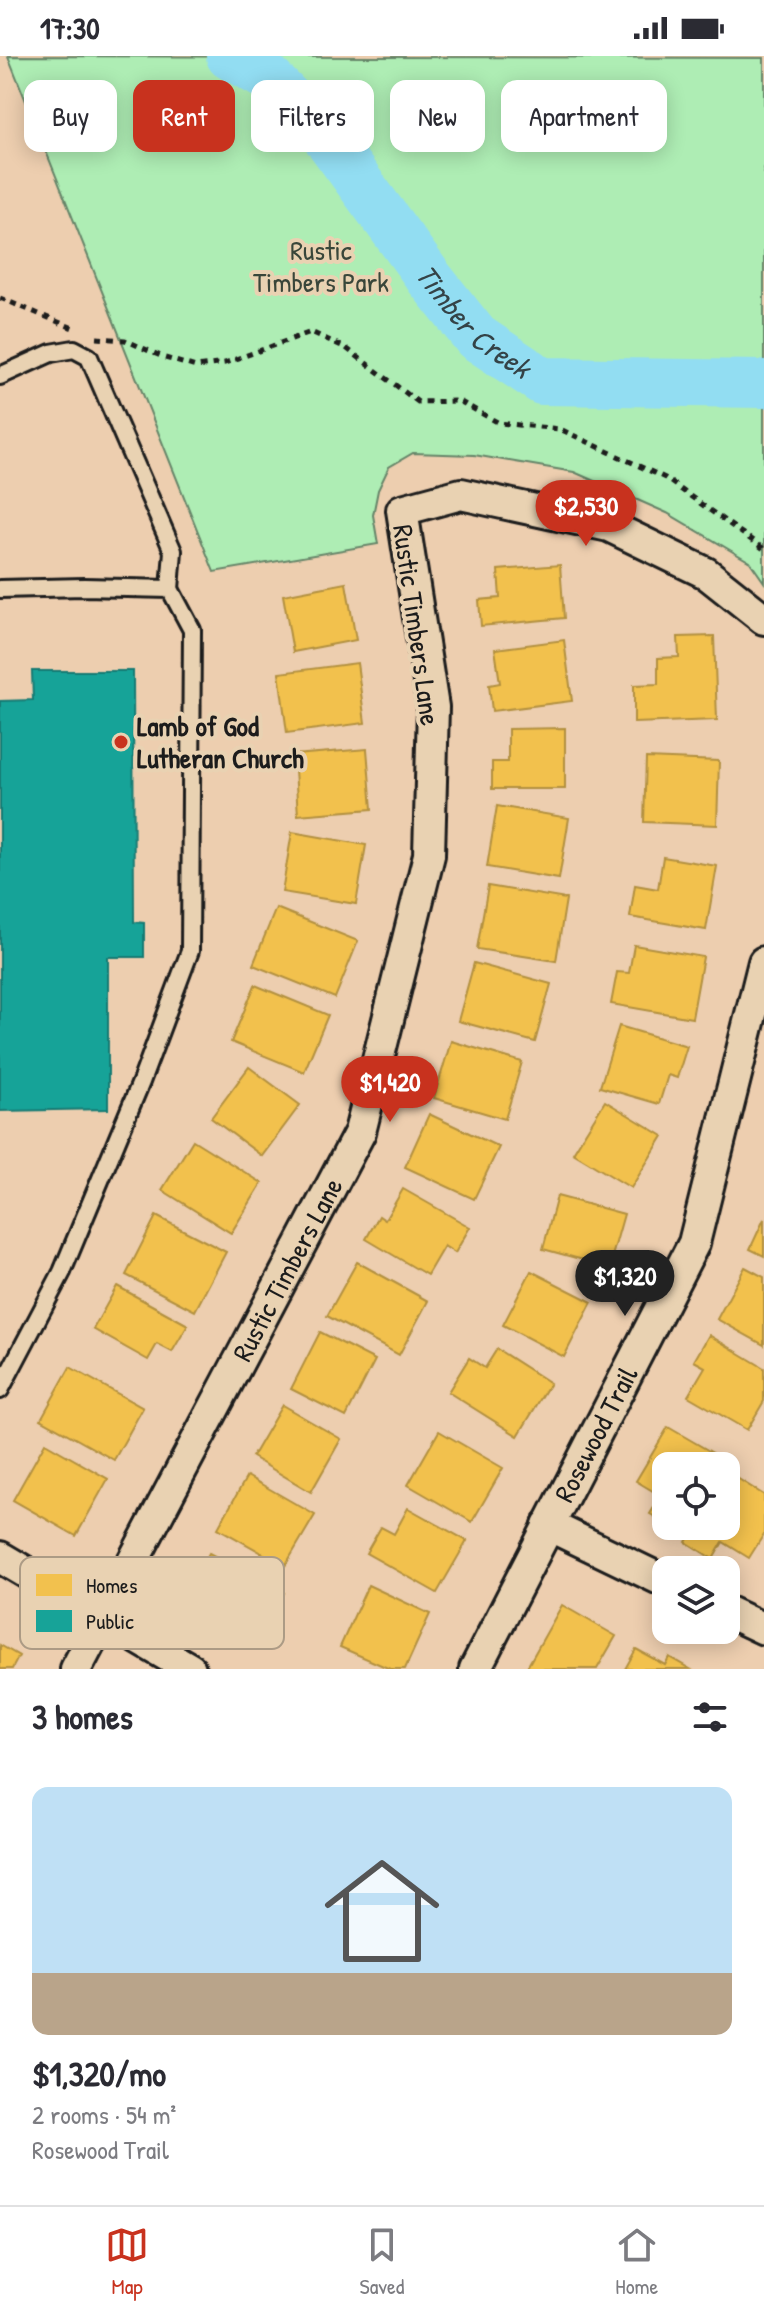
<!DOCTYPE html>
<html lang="en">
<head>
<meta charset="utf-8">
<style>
	:root { --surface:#fff; --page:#f2f2f3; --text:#2b2b33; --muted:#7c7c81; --line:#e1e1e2; --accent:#c8321e }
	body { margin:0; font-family:"Patrick Hand",sans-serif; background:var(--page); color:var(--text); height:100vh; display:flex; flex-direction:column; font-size:30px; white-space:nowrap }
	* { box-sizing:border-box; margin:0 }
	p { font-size:26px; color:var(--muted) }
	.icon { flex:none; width:44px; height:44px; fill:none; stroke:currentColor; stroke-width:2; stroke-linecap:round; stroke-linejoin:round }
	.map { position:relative; height:1613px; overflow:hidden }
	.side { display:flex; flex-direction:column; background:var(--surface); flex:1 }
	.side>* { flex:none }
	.banner { position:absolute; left:24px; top:24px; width:716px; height:72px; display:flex; gap:16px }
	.controls { position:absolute; left:652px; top:1396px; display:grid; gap:16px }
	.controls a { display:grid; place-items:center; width:88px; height:88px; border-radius:16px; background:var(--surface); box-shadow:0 4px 20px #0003; font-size:40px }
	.price { position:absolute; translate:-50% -68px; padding:0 18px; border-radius:28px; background:var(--accent); color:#fff; font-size:26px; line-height:52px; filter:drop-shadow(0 2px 4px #0008) }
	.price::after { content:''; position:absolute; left:50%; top:48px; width:24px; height:18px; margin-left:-12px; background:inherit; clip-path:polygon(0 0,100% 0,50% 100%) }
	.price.current { background:#222; color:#fff }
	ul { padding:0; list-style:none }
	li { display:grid; align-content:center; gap:16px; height:424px; padding:0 32px }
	li span { display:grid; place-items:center; height:248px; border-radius:16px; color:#555 }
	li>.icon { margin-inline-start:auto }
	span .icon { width:144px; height:144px; fill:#fffc; stroke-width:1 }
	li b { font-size:34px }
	h2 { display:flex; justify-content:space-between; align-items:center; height:96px; padding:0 32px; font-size:34px }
	.tag { padding:0 28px; border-radius:16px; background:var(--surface); box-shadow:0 4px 20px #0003; font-size:28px; line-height:72px }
	.tag.current { background:var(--accent); color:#fff }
	.status { display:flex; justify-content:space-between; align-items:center; height:56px; padding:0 40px; background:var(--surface); direction:ltr }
	.status svg { height:22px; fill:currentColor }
	.tab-bar { display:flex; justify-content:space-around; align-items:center; height:112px; border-top:2px solid var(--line); background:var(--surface); font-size:22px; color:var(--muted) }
	.tab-bar a { display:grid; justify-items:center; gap:4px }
	.tab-bar .current { color:var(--accent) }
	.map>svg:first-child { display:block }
</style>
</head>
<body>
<div class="status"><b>17:30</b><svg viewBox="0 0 49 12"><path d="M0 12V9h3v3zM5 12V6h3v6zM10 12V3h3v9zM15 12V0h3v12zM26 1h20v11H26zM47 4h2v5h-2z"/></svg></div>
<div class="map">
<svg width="764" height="1613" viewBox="0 0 764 1613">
	<rect width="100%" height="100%" fill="#edceaf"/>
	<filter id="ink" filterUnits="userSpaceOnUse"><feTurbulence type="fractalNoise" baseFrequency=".0125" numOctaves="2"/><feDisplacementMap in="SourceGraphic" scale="16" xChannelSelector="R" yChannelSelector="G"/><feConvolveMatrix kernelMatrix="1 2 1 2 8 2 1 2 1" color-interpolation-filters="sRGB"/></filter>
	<g filter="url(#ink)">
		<path fill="#aeedb4" stroke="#658468" stroke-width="2" d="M8,0L764,2V526L750,506L667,457L574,416L474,399L413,397L389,411L378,434L373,459L378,488L214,516Z"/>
		<g fill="#f2c14e" stroke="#b2903f" stroke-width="2">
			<path d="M560,509L564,562L481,570L479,544L500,542L498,514Z"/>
			<path d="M346,527L356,584L293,596L283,539Z"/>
			<path d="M714,580L717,664L634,667V629L658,628V602L679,601L678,581Z"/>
			<path d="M564,584L572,645L492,655L489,629L500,627L495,593Z"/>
			<path d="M357,607L365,667L287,677L279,617Z"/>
			<path d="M565,672V733H492V706H508V673Z"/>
			<path d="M367,693L372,753L298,759L294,699Z"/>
			<path d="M646,702L719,705L717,769L644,766Z"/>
			<path d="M497,750L569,762L559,823L487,811Z"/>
			<path d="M292,776L366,789L356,848L282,836Z"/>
			<path d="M663,801L717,810L706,874L630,861L635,829L658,833Z"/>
			<path d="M488,830L566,843L556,905L477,893Z"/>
			<path d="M276,852L358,885L335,942L253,909Z"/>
			<path d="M634,889L703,901L692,962L611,948L617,916L629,917Z"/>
			<path d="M474,907L551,928L535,986L458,965Z"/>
			<path d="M255,929L328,959L304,1016L231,986Z"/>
			<path d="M619,970L687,990L677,1022L668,1019L659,1048L600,1031Z"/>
			<path d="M451,985L522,1006L505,1063L434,1042Z"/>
			<path d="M249,1011L300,1049L262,1100L211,1062Z"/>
			<path d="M605,1045L663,1080L631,1132L573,1097Z"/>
			<path d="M429,1058L499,1091L474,1143L405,1111Z"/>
			<path d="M193,1084L262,1127L231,1177L162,1134Z"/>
			<path d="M403,1133L470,1171L455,1197L444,1190L427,1219L366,1183L379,1160L385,1164Z"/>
			<path d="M557,1140L624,1158L609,1211L543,1193Z"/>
			<path d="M156,1160L226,1196L195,1255L126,1219Z"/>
			<path d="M764,1163V1200L750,1193Z"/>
			<path d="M357,1206L428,1245L399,1299L327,1260Z"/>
			<path d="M745,1211L764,1221V1289L717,1263Z"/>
			<path d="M531,1215L592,1246L564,1301L503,1269Z"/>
			<path d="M117,1230L188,1269L172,1296L157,1288L148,1304L93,1273Z"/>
			<path d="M320,1276L375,1304L346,1361L291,1333Z"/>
			<path d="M709,1279L764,1312V1345L747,1374L688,1340L705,1311L694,1305Z"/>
			<path d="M497,1293L550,1327L518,1380L448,1336L469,1302L485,1312Z"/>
			<path d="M70,1311L143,1352L114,1404L41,1363Z"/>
			<path d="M282,1349L341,1383L311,1436L252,1401Z"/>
			<path d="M668,1371L718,1400L712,1410H666V1467L650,1458L661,1440L636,1425Z"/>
			<path d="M439,1375L503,1412L472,1466L408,1429Z"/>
			<path d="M45,1387L108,1423L76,1480L13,1444Z"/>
			<path d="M729,1417L764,1439V1478L749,1502L723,1486L713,1503L686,1486L696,1470H726V1422Z"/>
			<path d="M247,1420L315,1459L285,1510L218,1472Z"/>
			<path d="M408,1452L467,1485L437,1537L366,1497L381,1471L394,1478Z"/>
			<path d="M209,1497L284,1537L255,1591L180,1551Z"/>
			<path d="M368,1529L430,1558L405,1613H390L340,1591Z"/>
			<path d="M562,1549L616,1580L597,1613H526Z"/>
			<path d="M0,1589L19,1600L12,1613H0Z"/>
			<path d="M636,1593L665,1609L669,1601L690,1613H625Z"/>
		</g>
		<path fill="#17a398" stroke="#187a73" stroke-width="2" d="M32,615H133L134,866L144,867V901H108V1053L0,1055V645L33,644Z"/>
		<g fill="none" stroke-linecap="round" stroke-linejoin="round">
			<path stroke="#92ddf2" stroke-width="48" id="s1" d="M230,0L267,21L324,78L430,223L476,281L542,325L764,328"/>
			<g stroke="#1c1c1c" stroke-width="22">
				<g id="service">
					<path d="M0,320L51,297L74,293L89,301L173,495L170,533"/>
					<path d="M0,533L84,531L170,533L192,574L190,895L141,1026L62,1216L0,1334"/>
				</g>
			</g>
			<g stroke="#1c1c1c" stroke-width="36">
				<g id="minor">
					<path d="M548,1469L666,1526"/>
					<path d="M0,1501L190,1613"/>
					<path d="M726,1555L764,1573"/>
					<path id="s2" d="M76,1613L360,1076L429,799L433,651L402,454L461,438L609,470L706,517L764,563"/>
					<path id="s3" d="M475,1613L694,1187L764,906"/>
				</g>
			</g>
			<g stroke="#1c1c1c" stroke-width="5" stroke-dasharray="6 6" stroke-linecap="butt">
				<path d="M0,242L73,272"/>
				<path d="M97,282L125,284L165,302L196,311L225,307L311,276L346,292L418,346L459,345L499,367L560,373L665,422L764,493"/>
			</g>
			<use href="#service" stroke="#e9d2b2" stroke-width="16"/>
			<use href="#minor" stroke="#e9d2b2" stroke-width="30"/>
		</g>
	</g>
	<circle fill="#c8321e" stroke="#e9d2b2" stroke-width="3" cx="121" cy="686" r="8"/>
	<g text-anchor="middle" stroke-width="8" stroke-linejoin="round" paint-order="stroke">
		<g font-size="28" fill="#39463a" stroke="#e9d2b2">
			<text x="321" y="204">Rustic<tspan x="321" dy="32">Timbers Park</tspan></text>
		</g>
		<g font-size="28" fill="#1c1c1c" stroke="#e9d2b2">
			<text transform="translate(417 569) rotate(82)" y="10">Rustic Timbers Lane</text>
			<text dy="10" stroke="none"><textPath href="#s2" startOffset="452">Rustic Timbers Lane</textPath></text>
			<text dy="10" stroke="none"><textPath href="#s3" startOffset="264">Rosewood Trail</textPath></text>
		</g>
		<g font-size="28" font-weight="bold" fill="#1c1c1c" stroke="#e9d2b2" text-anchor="start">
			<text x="137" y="680">Lamb of God<tspan x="137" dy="32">Lutheran Church</tspan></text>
		</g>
		<g font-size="30" font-style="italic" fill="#344347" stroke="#e9d2b2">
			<text dy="10" stroke="none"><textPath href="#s1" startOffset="364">Timber Creek</textPath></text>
		</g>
	</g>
	<rect x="20" y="1501" width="264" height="92" rx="12" fill="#e9d2b2" stroke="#ac9b85" stroke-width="2"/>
	<rect x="36" y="1518" width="36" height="22" fill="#f2c14e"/>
	<rect x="36" y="1554" width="36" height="22" fill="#17a398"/>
	<g font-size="22" fill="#1c1c1c">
		<text x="86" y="1537">Homes</text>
		<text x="86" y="1573">Public</text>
	</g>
</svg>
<div class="controls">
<a><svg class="icon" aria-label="locate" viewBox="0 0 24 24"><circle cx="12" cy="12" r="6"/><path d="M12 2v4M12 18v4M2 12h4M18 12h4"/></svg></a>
<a><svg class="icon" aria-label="layers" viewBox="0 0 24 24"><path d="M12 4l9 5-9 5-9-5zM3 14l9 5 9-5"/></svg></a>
</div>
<b class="price" style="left:586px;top:492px">$2,530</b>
<b class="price" style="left:390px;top:1068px">$1,420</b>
<b class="price current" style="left:625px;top:1262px">$1,320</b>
<div class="banner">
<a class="tag">Buy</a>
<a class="tag current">Rent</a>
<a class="tag">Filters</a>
<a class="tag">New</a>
<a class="tag">Apartment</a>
</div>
</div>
<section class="side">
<h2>3 homes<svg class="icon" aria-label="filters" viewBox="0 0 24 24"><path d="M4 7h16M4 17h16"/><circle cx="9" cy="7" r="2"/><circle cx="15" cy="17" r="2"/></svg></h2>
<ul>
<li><span style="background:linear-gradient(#bfe0f5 75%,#b9a48a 0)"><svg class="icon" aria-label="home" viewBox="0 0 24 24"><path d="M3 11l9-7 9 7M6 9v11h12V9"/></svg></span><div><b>$1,320/mo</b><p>2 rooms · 54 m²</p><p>Rosewood Trail</p></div></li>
</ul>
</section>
<nav class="tab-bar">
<a class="current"><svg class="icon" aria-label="map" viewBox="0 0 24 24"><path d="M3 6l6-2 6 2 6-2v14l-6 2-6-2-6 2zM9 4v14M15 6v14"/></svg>Map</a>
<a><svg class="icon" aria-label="saved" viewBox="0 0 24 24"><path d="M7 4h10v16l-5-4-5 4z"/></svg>Saved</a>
<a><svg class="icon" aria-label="home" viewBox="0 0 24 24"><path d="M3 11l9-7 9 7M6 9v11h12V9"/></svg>Home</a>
</nav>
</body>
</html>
